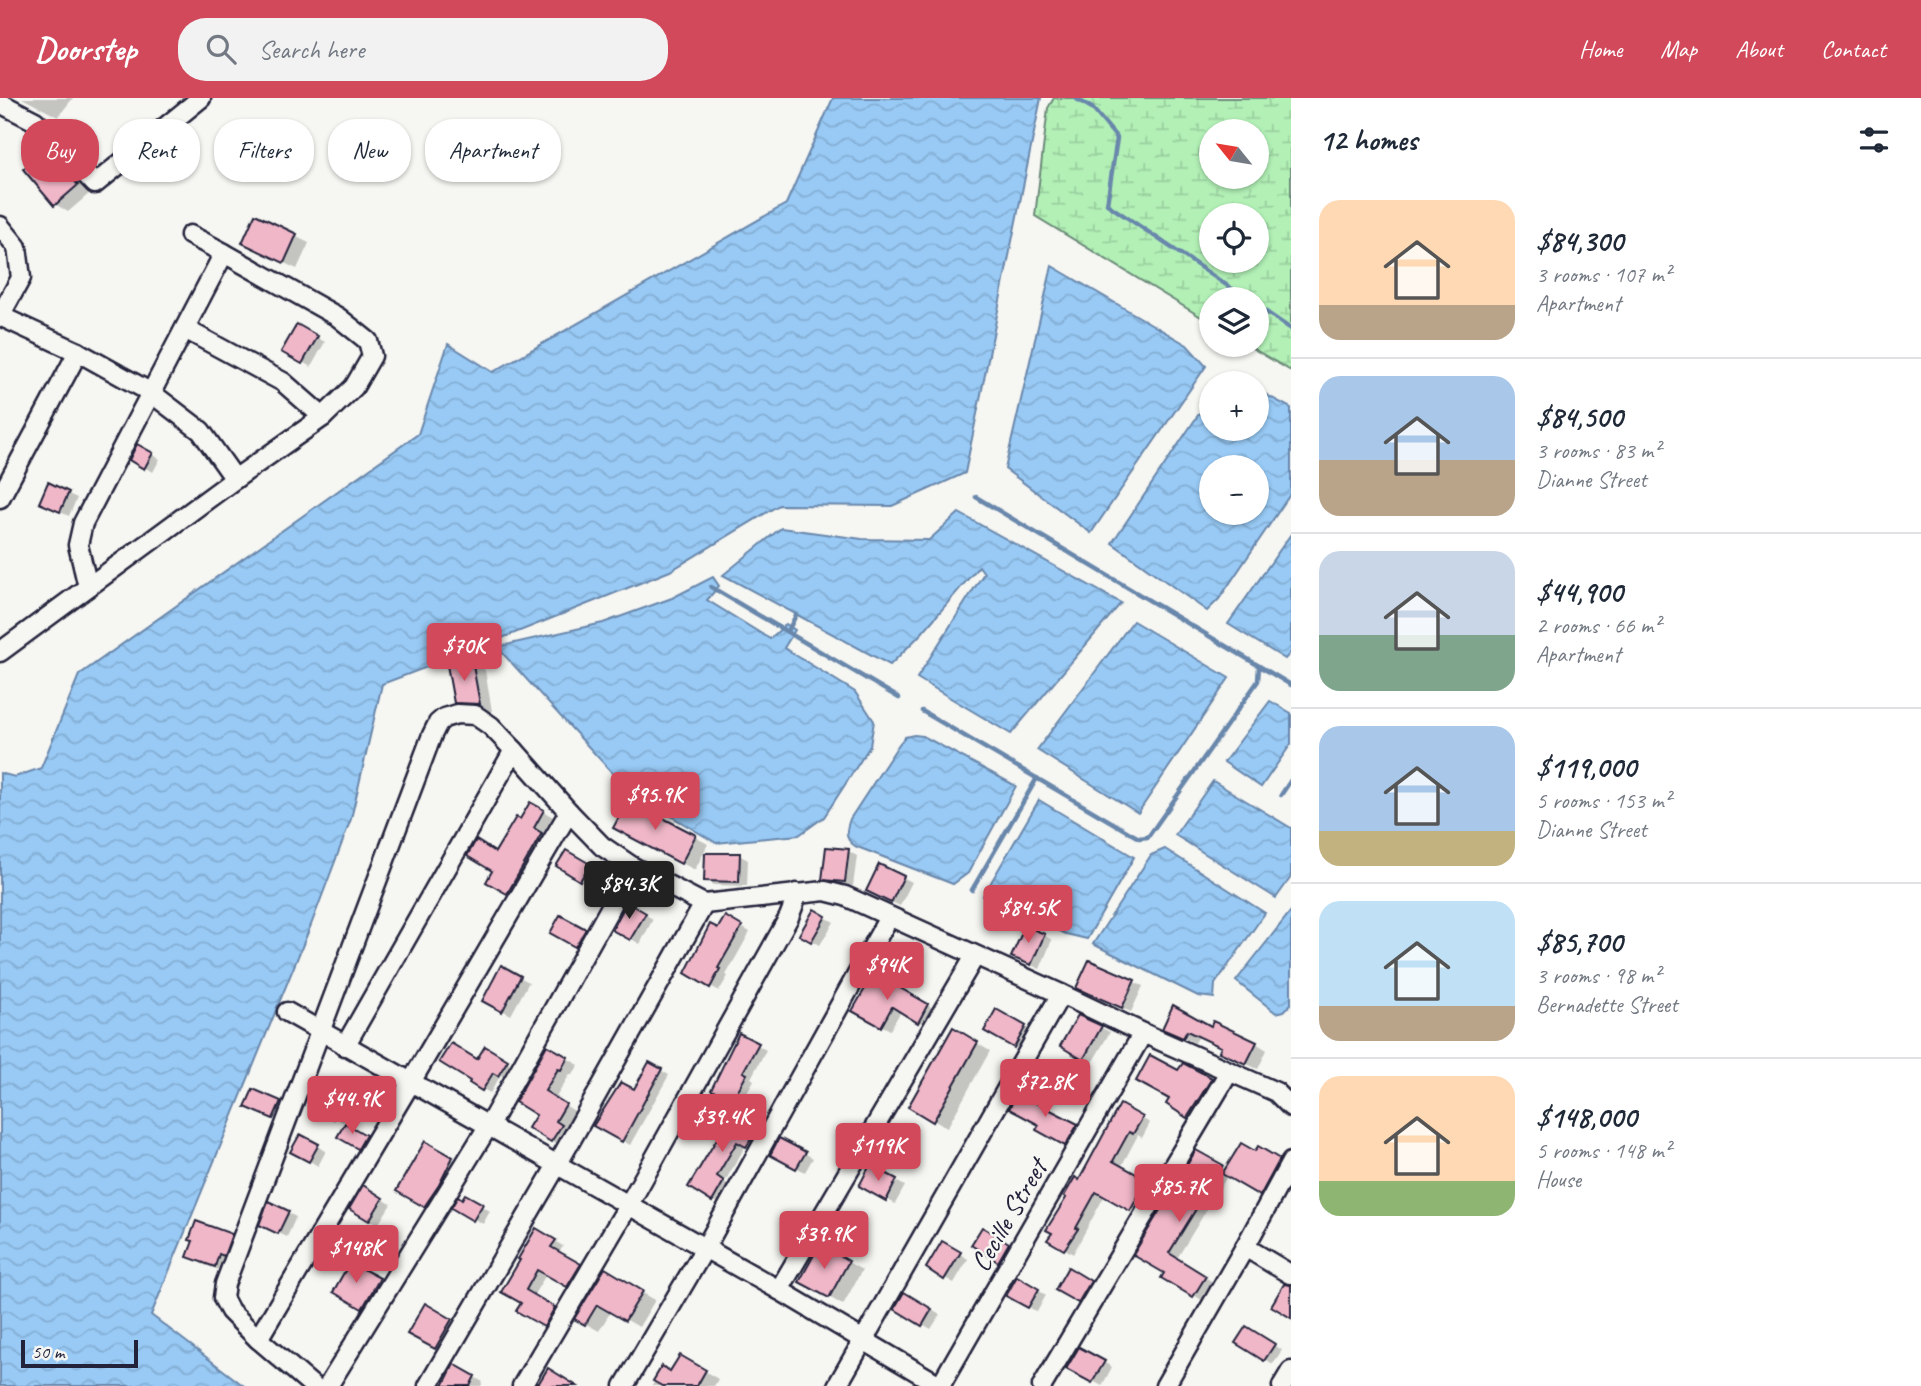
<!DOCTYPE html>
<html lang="en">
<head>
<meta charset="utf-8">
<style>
	:root { --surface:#fff; --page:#f2f2f3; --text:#1f2937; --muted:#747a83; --line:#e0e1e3; --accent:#d1495b }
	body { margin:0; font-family:Caveat,sans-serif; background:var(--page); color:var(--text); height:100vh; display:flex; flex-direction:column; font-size:26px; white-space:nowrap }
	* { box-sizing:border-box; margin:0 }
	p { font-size:23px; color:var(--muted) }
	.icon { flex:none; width:38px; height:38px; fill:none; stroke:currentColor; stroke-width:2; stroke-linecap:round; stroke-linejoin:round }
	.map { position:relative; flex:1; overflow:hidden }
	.details { display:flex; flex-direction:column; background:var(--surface); width:630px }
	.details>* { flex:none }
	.hud { position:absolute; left:21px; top:21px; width:665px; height:63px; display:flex; gap:14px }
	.needle { width:46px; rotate:300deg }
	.fabs { position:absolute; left:1199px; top:21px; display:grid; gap:14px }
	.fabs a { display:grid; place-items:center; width:70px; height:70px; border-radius:50%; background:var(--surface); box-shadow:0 2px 5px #0004; font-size:35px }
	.scale { position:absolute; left:21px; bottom:18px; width:117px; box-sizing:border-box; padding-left:7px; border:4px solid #22223b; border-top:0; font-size:19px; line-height:24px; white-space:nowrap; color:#22223b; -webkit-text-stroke:5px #f6f6f2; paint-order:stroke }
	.price { position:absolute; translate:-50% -60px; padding:0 16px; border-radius:7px; background:var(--accent); color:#fff; font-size:23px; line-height:46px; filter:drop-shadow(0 2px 4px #0008) }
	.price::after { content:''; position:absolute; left:50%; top:42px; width:21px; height:16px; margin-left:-10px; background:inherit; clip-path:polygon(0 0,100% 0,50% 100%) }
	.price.selected { background:#222; color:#fff }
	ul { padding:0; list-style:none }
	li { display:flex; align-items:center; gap:21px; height:175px; padding:0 28px }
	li+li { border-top:2px solid var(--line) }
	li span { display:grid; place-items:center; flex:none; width:196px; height:140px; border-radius:21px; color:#555 }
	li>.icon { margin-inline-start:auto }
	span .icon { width:84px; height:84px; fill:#fffc; stroke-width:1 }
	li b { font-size:30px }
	h2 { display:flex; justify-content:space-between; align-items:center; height:84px; padding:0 28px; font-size:30px }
	.tag { padding:0 24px; border-radius:28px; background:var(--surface); box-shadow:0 2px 5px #0004; font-size:24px; line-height:63px }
	.tag.selected { background:var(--accent); color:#fff }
	header { display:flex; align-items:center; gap:42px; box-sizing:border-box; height:98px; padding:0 35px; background:var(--accent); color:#fff }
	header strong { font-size:33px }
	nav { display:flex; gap:38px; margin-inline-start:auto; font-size:24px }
	.search { width:490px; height:63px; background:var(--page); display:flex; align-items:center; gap:18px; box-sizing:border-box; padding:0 24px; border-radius:28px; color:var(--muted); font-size:26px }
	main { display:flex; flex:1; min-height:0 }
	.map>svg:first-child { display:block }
</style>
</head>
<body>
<header>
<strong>Doorstep</strong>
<div class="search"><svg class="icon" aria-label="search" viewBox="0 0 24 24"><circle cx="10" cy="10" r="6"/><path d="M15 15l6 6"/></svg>Search here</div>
<nav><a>Home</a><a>Map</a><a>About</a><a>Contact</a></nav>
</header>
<main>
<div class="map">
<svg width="1291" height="1288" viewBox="0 0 1291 1288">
	<defs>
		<pattern id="wetland-marsh" width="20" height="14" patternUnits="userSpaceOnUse" patternTransform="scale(1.75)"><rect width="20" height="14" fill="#b2f0b6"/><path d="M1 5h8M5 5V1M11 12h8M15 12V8" fill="none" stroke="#99ce9d"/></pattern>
		<pattern id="water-waves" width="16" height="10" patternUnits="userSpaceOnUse" patternTransform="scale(1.75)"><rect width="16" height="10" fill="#98caf5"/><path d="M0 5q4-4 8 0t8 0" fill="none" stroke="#83add3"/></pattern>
	</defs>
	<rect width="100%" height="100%" fill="#f6f6f2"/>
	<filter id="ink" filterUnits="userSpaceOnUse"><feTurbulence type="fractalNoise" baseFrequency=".0143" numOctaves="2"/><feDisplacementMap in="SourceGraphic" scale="14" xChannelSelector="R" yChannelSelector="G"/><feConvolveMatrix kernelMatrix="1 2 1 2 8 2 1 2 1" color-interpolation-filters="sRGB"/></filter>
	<g filter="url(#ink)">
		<path fill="url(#wetland-marsh)" stroke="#6a8978" stroke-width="2" fill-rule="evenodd" d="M1054,0H1291V273L1247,247H1256V201H1211V225L1035,118L1048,10ZM1211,33H1256V79H1211ZM1211,117H1256V163H1211Z"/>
		<g fill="url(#water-waves)" stroke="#6987ab" stroke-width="2" fill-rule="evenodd">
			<path d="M833,0H1041L965,375L892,408L779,407L670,473L472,552L382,586L351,721L311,827L151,1217L244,1288H0V675L15,679L41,670L79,577L418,336L448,246L493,274L786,106Z"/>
			<path d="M1052,168L1187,247L1206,268L1091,435L1005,371Z"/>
			<path d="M1257,292L1291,310V395L1219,501L1207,513L1112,445L1211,298V331H1256ZM1211,369H1256V415H1211Z"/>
			<path d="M959,415L1121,505L1011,636L917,580L984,475L979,468L921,536L890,567L723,477L781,430L862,441L929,442Z"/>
			<path d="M1291,436V554L1285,561L1228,526Z"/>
			<path d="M713,479L719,488L707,502L770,541L786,526L795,532L784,550L855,594L874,623L870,648L824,719L799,737L716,745L629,693L497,549L603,525L672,500Z"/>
			<path d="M1133,523L1229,580L1138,715L1037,652Z"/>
			<path d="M1270,603L1291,615V646L1261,689L1224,664Z"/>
			<path d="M914,637L923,638L1016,688L968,775L953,786L855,748C844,741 846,732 850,721L899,646L905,639Z"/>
			<path d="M1213,683L1291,730V779L1276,800L1175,737Z"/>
			<path d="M1039,702L1134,759L1087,841L1066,836L983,798Z"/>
			<path d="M1165,751L1265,815L1215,886L1214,900L1198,898L1093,846L1151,757Z"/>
			<path d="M1291,813V906L1284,913L1276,915L1236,883Z"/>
		</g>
		<g fill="#0003">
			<path d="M22,0H73L58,19Z"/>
			<path d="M46,53L60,61L90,95L68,114L55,106Z"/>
			<path d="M256,119L309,145L297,171L257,152Z"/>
			<path d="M297,228L325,244L311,269L283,253Z"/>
			<path d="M138,348L160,361L153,374L131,362Z"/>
			<path d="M49,387L77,400L69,418L49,409Z"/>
			<path d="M471,564L485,572L492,613L469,612L456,604Z"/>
			<path d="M531,706L553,719L543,737L552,742L518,801L488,783L494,772L496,756L521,724Z"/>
			<path d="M628,737L695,739L708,746L695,772Z"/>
			<path d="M848,753L857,758L853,788L832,786L824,781Z"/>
			<path d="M567,754L597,773L589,786L559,768Z"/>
			<path d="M739,757L748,762L747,788L714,787L706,782Z"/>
			<path d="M880,768L912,784L900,808L877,797Z"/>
			<path d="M628,807L653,821L640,846L614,831Z"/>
			<path d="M814,813L834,824L820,847L801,836Z"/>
			<path d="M561,819L593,837L584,852L553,834Z"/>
			<path d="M726,820L750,834L726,877L728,878L719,893L687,874L719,833Z"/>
			<path d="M1044,837L1052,842L1040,871L1022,863Z"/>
			<path d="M1090,864L1143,888L1131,914L1086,894Z"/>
			<path d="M502,870L529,884L511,917L484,902Z"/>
			<path d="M874,877L936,912L927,928L901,913L890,932L855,913Z"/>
			<path d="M997,913L1034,934L1023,953L986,932Z"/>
			<path d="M1079,919L1110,934L1092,965L1063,948Z"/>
			<path d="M1164,930H1212L1256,945L1267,952L1258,971L1233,960L1223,950L1199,938L1195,945Z"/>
			<path d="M954,932L990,953L947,1030L910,1009Z"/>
			<path d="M740,937L766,952L751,980L754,982L741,1006L713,991Z"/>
			<path d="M548,949L579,967L572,977L570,976L555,1001L576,1014L566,1031L572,1035L563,1049L530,1030L538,1016Z"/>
			<path d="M486,951L514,968L506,981L501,977L490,995L471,984L478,963Z"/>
			<path d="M650,966L669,977L630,1047L596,1028L635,994Z"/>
			<path d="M1183,967L1219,987L1196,1023L1188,1018L1179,974Z"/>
			<path d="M322,987L354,1004L343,1024L319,1012Z"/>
			<path d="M254,993L289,1009L282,1024L256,1013Z"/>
			<path d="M1121,1009L1150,1025L1142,1040L1138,1037L1121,1069L1155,1088L1139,1116L1105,1097L1073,1156L1050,1141Z"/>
			<path d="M731,1012L767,1034L756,1053L746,1047L724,1085L732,1089L721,1107L690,1088L723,1033Z"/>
			<path d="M1049,1012L1085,1032L1074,1051L1039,1032Z"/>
			<path d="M346,1027L374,1043L367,1054L339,1039Z"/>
			<path d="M301,1039L326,1053L318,1068L293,1053Z"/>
			<path d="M780,1042L813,1060L805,1074L772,1056Z"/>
			<path d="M426,1046L461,1066L433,1112L398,1093Z"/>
			<path d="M1259,1051L1287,1068L1269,1101L1228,1077L1176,1162L1213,1184L1202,1202L1163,1179L1166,1174L1136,1156L1197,1054L1227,1072L1256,1056Z"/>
			<path d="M871,1069L905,1088L895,1106L861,1087Z"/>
			<path d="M363,1090L391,1106L378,1127L351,1110Z"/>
			<path d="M465,1098L490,1113L483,1126L454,1109L463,1103Z"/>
			<path d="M288,1115L296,1119L287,1139L270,1131Z"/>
			<path d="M982,1131L1016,1152L1007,1167L973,1147Z"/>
			<path d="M536,1133L563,1148L559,1155L588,1172L576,1192L547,1175L533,1198L563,1215L553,1232L519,1213L523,1205Z"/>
			<path d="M231,1137L244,1145L228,1175L202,1166L189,1158Z"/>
			<path d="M943,1145L968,1161L954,1185L928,1170Z"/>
			<path d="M821,1149L862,1172L843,1207L802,1184Z"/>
			<path d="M351,1166L392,1190L376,1217L335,1193Z"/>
			<path d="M1068,1172L1098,1189L1087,1209L1057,1192Z"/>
			<path d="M605,1173L655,1202L639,1229L611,1213L599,1233L577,1221Z"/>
			<path d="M1018,1181L1046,1197L1037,1214L1009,1197Z"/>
			<path d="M905,1196L940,1217L931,1231L896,1211Z"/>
			<path d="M425,1207L464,1230L448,1257L409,1235Z"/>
			<path d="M1247,1230L1282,1252L1273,1266L1238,1245Z"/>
			<path d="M1080,1251L1112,1269L1102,1288L1069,1270Z"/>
			<path d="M681,1259L718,1281L714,1288H652L662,1271L671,1276Z"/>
			<path d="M455,1268L483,1284L481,1288H444Z"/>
		</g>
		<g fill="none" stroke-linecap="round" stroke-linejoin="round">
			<g stroke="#6987ab" stroke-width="4.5">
				<path d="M1075,0L1092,10L1117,40L1107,106L1247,201"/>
				<path d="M1256,207L1291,231"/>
				<path d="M976,399L1291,587"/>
				<path d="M711,489L899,600"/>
				<path d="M789,531L796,517"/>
				<path d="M922,613L1130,735L1139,740L1148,739L1258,583L1259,568"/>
				<path d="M1281,697L1291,682"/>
				<path d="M972,792L1037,680"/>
			</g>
		</g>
		<g fill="#f0b7c8" stroke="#22223b" stroke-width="2">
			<path d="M46,51L78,87L54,108L23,71Z"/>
			<path d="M255,116L297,136L284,165L242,145Z"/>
			<path d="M297,226L318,238L302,266L281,254Z"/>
			<path d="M137,346L153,355L144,371L129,362Z"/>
			<path d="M48,384L69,394L60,414L39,405Z"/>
			<path d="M472,562L480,606L454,605L447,567Z"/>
			<path d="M628,702L696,737L681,766L613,730Z"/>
			<path d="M530,704L544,712L534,730L542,735L507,796L486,784L492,773L467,758L476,742L495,754L516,719L520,721Z"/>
			<path d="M826,749L849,751L845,784L822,782Z"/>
			<path d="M566,752L590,766L580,783L556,768Z"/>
			<path d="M705,755H740L739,784L704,783Z"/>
			<path d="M879,766L904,778L891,805L866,793Z"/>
			<path d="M627,804L646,815L630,842L612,832Z"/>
			<path d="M814,811L826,818L811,844L799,837Z"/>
			<path d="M560,817L586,831L575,849L550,835Z"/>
			<path d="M725,818L742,828L718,870L720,871L710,890L685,875L710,826L718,830Z"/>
			<path d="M1025,828L1045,836L1031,867L1011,859Z"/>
			<path d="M1089,862L1135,882L1122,910L1076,890Z"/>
			<path d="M501,867L521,878L502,914L482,903Z"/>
			<path d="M874,875L928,906L918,925L892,909L881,929L852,913Z"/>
			<path d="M1173,907L1211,928L1213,923L1257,944L1246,966L1219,954L1221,949L1187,933L1183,940L1162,931Z"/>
			<path d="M996,911L1026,928L1014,950L984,933Z"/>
			<path d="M1078,917L1102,928L1083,962L1060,948Z"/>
			<path d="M953,929L978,944L933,1024L908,1009Z"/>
			<path d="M739,935L759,945L743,974L747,976L732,1003L711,992Z"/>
			<path d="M451,945L477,961L485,948L508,962L498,978L493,975L482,993L469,985L470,983L439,964Z"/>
			<path d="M547,947L568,959L561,972L558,971L545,993L566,1006L556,1023L562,1027L551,1044L528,1030L536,1017L515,1004Z"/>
			<path d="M1150,957L1178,972L1183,965L1212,980L1187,1020L1166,1006L1169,1001L1136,983Z"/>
			<path d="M649,964L662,971L622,1044L593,1028L621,984L634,991Z"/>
			<path d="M321,984L346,997L334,1021L309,1008Z"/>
			<path d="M253,991L281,1003L273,1021L245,1009Z"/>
			<path d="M1017,995L1078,1026L1065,1048L1036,1032L1039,1027L1009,1011Z"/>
			<path d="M1120,1006L1143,1019L1133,1036L1129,1034L1113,1063L1147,1082L1130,1113L1096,1094L1076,1130L1078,1131L1064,1152L1047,1142L1052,1135L1046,1132L1066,1100L1064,1098L1075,1079L1079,1082Z"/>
			<path d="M731,1010L759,1029L746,1049L737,1044L717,1078L724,1083L712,1104L688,1089L721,1034L718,1032Z"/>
			<path d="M345,1025L366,1037L358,1051L337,1039Z"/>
			<path d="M300,1036L319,1046L309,1064L290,1054Z"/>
			<path d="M779,1040L806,1054L796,1071L770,1057Z"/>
			<path d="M425,1043L453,1059L439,1087L424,1109L396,1093Z"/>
			<path d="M1241,1045L1255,1053L1258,1048L1280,1061L1260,1098L1222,1076Z"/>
			<path d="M1196,1052L1223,1067L1169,1155L1206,1178L1193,1199L1161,1180L1164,1175L1133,1157Z"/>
			<path d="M870,1067L897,1081L886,1103L859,1088Z"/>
			<path d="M363,1087L383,1100L369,1123L349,1111Z"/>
			<path d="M465,1096L483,1106L473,1123L451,1110L458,1098L462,1101Z"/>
			<path d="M268,1103L289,1113L278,1136L259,1127Z"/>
			<path d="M196,1123L232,1136L224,1158L219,1156L215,1169L187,1159L193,1143L189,1142Z"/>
			<path d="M982,1129L1009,1145L998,1164L971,1147Z"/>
			<path d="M536,1130L556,1142L551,1149L581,1166L567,1189L537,1172L526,1192L555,1209L544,1229L516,1213L521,1205L501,1194L520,1162L518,1161Z"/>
			<path d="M942,1143L961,1154L944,1182L926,1170Z"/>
			<path d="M820,1146L849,1163L829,1200L799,1184Z"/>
			<path d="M350,1164L380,1180L362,1211L333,1194Z"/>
			<path d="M1068,1169L1091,1183L1078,1205L1055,1192Z"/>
			<path d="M605,1170L643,1193L625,1223L597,1207L585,1227L574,1221Z"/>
			<path d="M1017,1178L1039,1191L1028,1210L1006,1198Z"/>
			<path d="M1284,1186L1291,1187V1220L1271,1208Z"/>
			<path d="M904,1194L932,1211L922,1228L894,1211Z"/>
			<path d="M425,1205L452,1221L435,1251L407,1236Z"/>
			<path d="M1246,1228L1275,1246L1264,1263L1235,1245Z"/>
			<path d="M1079,1249L1105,1263L1092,1285L1066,1271Z"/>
			<path d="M680,1257L706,1272L697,1288H662L653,1283L662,1268L670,1273Z"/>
			<path d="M454,1266L475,1278L470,1288H443Z"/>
			<path d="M548,1270L577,1288H537Z"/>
		</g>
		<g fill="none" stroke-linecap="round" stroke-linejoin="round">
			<g stroke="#22223b" stroke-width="23">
				<g id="minor">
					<path d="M0,5L35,23L95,86L201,0"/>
					<path d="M0,128L17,149L21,180L0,218"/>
					<path d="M190,137L224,155"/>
					<path d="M0,218L78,254L150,294L201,333L235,381"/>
					<path d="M185,231L283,284L323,319"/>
					<path d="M0,400L78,254"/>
					<path d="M0,554L235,381L323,319L354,289L372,258L368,243L338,219L224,155L83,425L78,447L88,489"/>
					<path d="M287,914L779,1192L941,1288"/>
					<path d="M345,948L514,652"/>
					<path d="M1245,1149L1290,1176"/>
					<path d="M779,1192L975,858"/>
					<path d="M258,1241L411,984L569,714"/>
					<path d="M313,1288L258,1241L230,1213L223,1200L225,1186L432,637L438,625L444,620L457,616L475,617L491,628L514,652L569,714L602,748L633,769L704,806L825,793L845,798L1061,896L1143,935L1276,994L1291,1009"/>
					<path d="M328,1288L489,1027L633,769"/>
					<path d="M428,1288L557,1067L704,806"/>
					<path d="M522,1288L628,1108L789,819L794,806L796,795"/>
					<path d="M624,1288L705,1150L889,819"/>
					<path d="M837,1288L1061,896"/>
					<path d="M940,1288L1143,935"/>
					<path d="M1042,1288L1229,974"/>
					<path d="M1165,1288L1245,1149L1291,1064"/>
					<path d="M1282,1288L1291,1273"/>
				</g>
			</g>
			<use href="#minor" stroke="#f6f6f2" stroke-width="18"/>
		</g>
	</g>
	<g text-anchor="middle" stroke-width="5" stroke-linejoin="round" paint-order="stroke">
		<g font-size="28" fill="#22223b" stroke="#f6f6f2">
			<text transform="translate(1008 1117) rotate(-60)" y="10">Cecille Street</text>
		</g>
	</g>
</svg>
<div class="fabs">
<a><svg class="needle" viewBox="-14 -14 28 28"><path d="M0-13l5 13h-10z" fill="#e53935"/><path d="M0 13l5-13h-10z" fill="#747a83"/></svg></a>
<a><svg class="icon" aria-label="locate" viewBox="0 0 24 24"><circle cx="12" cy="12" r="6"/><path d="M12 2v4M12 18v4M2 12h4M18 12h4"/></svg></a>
<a><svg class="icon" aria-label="layers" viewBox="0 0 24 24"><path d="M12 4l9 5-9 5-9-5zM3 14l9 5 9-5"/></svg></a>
<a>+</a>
<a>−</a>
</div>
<div class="scale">50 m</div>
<b class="price" style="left:464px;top:585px">$70K</b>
<b class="price" style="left:655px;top:734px">$95.9K</b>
<b class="price selected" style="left:629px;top:823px">$84.3K</b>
<b class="price" style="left:1028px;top:847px">$84.5K</b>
<b class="price" style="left:887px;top:904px">$94K</b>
<b class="price" style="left:1045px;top:1021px">$72.8K</b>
<b class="price" style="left:352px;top:1038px">$44.9K</b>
<b class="price" style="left:722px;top:1056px">$39.4K</b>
<b class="price" style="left:878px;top:1085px">$119K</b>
<b class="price" style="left:1179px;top:1126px">$85.7K</b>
<b class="price" style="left:824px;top:1173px">$39.9K</b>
<b class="price" style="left:356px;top:1187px">$148K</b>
<div class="hud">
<a class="tag selected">Buy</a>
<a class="tag">Rent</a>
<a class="tag">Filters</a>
<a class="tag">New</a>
<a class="tag">Apartment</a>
</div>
</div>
<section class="details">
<h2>12 homes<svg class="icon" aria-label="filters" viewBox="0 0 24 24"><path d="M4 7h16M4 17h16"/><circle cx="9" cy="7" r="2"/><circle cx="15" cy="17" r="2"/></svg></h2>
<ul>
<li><span style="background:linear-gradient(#ffd9b3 75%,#b9a48a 0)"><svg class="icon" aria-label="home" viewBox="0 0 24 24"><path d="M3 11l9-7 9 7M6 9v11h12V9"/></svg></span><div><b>$84,300</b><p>3 rooms · 107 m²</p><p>Apartment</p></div></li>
<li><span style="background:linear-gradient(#a9c7e8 60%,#b9a48a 0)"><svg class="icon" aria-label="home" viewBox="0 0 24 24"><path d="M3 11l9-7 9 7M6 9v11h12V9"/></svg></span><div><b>$84,500</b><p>3 rooms · 83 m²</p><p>Dianne Street</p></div></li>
<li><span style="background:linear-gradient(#c9d6e8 60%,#7fa58c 0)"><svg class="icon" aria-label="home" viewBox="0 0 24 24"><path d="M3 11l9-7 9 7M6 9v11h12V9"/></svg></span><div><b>$44,900</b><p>2 rooms · 66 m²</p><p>Apartment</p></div></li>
<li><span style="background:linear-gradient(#a9c7e8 75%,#c2b280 0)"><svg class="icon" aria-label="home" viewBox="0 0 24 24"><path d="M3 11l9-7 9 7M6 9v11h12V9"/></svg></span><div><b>$119,000</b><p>5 rooms · 153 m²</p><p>Dianne Street</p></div></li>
<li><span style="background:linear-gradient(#bfe0f5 75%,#b9a48a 0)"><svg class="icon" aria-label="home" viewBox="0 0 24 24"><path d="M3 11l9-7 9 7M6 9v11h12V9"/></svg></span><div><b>$85,700</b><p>3 rooms · 98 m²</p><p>Bernadette Street</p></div></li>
<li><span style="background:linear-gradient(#ffd9b3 75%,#8fb573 0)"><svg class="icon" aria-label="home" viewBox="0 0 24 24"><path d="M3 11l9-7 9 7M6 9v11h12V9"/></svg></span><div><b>$148,000</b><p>5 rooms · 148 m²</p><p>House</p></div></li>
</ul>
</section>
</main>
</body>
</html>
